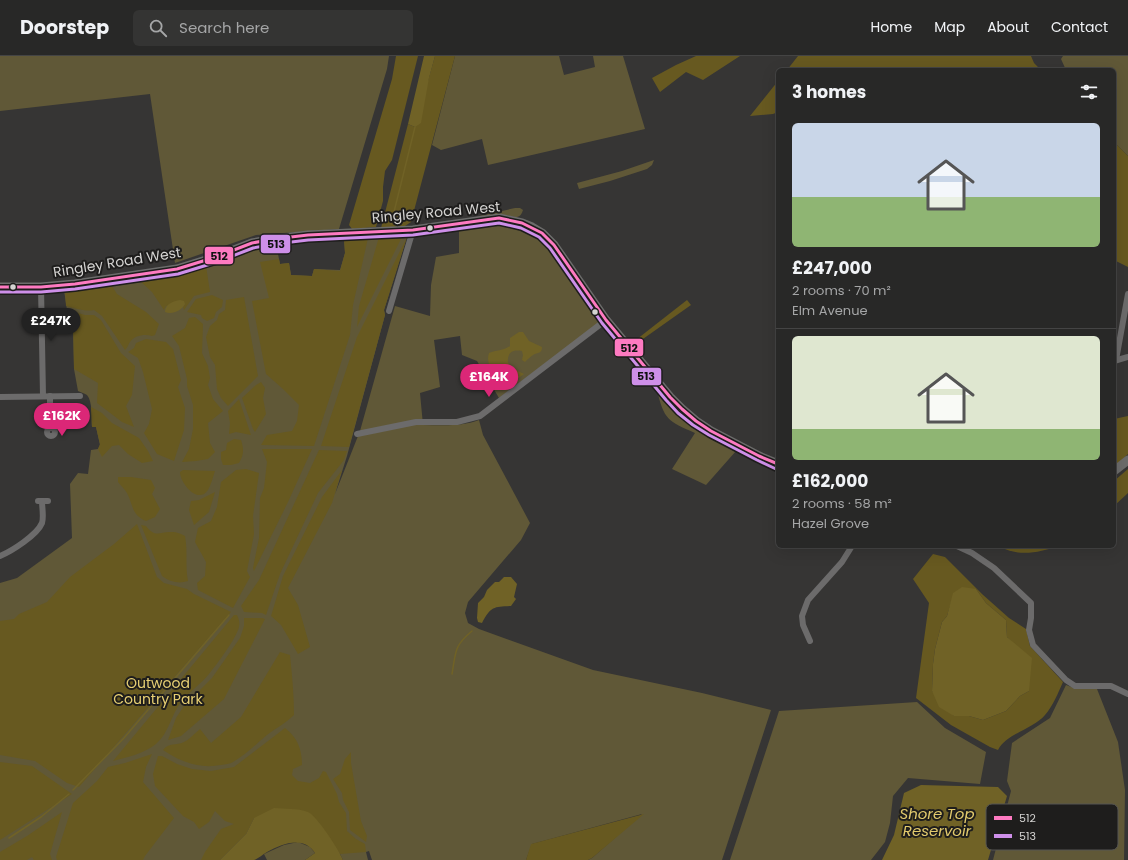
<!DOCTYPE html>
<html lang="en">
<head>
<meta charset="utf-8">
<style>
	:root { --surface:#282827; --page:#343433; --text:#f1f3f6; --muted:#a5a6a7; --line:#444; --accent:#db2777 }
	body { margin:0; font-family:Poppins,sans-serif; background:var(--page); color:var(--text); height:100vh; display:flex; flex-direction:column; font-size:15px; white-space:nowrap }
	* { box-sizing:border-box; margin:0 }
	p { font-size:13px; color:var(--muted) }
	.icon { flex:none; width:22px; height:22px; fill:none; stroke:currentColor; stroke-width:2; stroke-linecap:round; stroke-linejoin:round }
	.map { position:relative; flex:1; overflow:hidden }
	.side { position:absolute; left:776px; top:12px; width:340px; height:480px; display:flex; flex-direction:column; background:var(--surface); border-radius:6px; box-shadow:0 4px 16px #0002,0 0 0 1px var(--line) }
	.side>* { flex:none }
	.price { position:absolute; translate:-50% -34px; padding:0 9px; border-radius:14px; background:var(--accent); color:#fff; font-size:13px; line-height:26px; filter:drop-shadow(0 1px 2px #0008) }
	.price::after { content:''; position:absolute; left:50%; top:24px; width:12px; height:9px; margin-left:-6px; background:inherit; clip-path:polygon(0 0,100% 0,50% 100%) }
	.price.active { background:#222; color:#fff }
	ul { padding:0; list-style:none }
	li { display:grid; align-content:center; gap:8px; height:212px; padding:0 16px }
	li+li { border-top:1px solid var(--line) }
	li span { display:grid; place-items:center; height:124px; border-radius:6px; color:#555 }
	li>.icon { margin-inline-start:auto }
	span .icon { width:72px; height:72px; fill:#fffc; stroke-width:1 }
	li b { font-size:17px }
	h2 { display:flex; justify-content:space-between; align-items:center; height:48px; padding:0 16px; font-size:17px }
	header { display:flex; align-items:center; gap:24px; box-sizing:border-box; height:56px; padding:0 20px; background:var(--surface); border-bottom:1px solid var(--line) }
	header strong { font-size:19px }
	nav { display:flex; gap:22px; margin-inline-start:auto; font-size:14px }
	.search { width:280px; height:36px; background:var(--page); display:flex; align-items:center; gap:10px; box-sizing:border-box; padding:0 14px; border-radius:6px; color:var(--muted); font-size:15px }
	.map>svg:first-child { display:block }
</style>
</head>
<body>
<header>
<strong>Doorstep</strong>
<div class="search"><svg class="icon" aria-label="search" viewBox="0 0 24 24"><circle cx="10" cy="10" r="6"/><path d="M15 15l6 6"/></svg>Search here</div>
<nav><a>Home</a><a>Map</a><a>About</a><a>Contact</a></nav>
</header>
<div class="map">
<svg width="1128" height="804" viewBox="0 0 1128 804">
	<rect width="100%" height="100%" fill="#363534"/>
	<g fill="#605837">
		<path d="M0,0H389L387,13L339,173L256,179L175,207L150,38L0,55Z"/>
		<path d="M455,0H559L564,19L595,11L593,0H623L645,73L488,109L482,83L441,94L432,89Z"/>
		<path d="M1063,0H1128V100L1114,86V14H1066L1061,3Z"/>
		<path d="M654,104L652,109L647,113L610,125L579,133L577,127L622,115Z"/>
		<path d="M515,152H520L523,154C522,157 521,160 517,161C513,161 508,159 504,159C494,158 484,160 475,161Z"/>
		<path d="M493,169C507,170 522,171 534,179C546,186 553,197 561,208C575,226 588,246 602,265L499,342L477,305L462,299L460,280L434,284L440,331L420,337L423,369C442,369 461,371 479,364L483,379L530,467L521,484L468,546L465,557L468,567L479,573L593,614L702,637L771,654L722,804H588L592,802L642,758L532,788L526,804H372L369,795L366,796L368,804H343L340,798L254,762L246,778L220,804H0V527L17,522L72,482L70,428L78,417L88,418L91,394L98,393L100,389L96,371H92C91,362 93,346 87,339C84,337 80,336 78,335L74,313L73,266L72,263H66L67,254L64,234C102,231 140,227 177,218C217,208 254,190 295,186L277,193L280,208L289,207L291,219L312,220L314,213L340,214L345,197L344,183L407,181L384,254L385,259L347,400L335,438L360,375L395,250L430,260L431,229L436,201L459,197V175Z"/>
		<path d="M657,334C662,339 668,345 673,350C677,356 680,363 687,366C704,375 720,386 736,395L706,429L672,413L695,377C668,365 664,364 657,334Z"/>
		<path d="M1066,629L1077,633H1097L1118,686L1125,734L1124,804H993L1011,735L1007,725L1012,687L1050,662Z"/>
		<path d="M917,646L945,672L986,696L980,728L908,722L893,740L890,767L885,786L871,804H730L779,655Z"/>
		<path d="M298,786L310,791L315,797L305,804H267L264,798L284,789Z"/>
	</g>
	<g fill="#675920" fill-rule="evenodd">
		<path d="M396,0H418L392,104L385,115L383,131V145L376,171L352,173L349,169L392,23Z"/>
		<path d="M435,0H455L411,166L405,170L381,172L408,68L415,71Z"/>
		<path d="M696,0H740L703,24L686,16L660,36L652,22L676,9Z"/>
		<path d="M798,0H1031L1034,7L1041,14H787Z"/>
		<path d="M778,25V56L773,58L750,60Z"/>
		<path d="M1114,86L1128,100V211L1116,205L1114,209Z"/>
		<path d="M379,181H402L357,271L359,250Z"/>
		<path d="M407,181L384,254L385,259L349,391L321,390L357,281Z"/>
		<path d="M368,182L353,249L350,279L314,390L261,389L267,379L292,375L297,365L299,349L283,333L266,318L252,245L269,242L260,206L279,203L280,208L289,207L291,219L312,220L314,213L340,215L345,197L344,183Z"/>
		<path d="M206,210L210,236L194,240L184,254L183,251L185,248L166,250L164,254L152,236L140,225L175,219Z"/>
		<path d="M112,230L117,238L146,256L159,268L155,279L152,280C145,278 135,279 130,286C128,289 128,291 125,294L102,260L94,254C84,256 76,252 66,250L65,236Z"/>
		<path d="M212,239L223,244L222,251L216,256L214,262L207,265L202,262L201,259L187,256L196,243Z"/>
		<path d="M244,241L258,320L228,350L221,342L217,333L215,309L210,301L206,281L210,270L217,264L219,258L225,254L226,244Z"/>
		<path d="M687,244L691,249L633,290L632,287Z"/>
		<path d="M67,254L85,259H94L101,264L121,297L135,310L132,339L126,350L134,371L122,366L97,347L98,327L74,313L73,266L72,263H66Z"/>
		<path d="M195,261L203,268L202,297L208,310L210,322L208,329L213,343L223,355L208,367L210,387L215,396L208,403L196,405L182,406L189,393L193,373V349L187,330V323L179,290L172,280L185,272L189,262Z"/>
		<path d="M146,283L166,286L173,293L181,324L178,331L185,352L184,374L174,405L157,398L144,377L149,368L152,353L143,316L138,302L128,296L134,292L136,287Z"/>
		<path d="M261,326L265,332L263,342L266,358L255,376L253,373L242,342L256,329Z"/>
		<path d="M239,343L251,379L236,376L229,378L230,367L228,355Z"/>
		<path d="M91,351L102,357L112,367L139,382L148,395L153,405L142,407L128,398L119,389L112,390L102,401L98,393L100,388L96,371H92Z"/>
		<path d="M1128,360V398L1114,411V363Z"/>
		<path d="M234,383L241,384C244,393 244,399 239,407L231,409H223L221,403V396L226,394L227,387Z"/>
		<path d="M262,393H312L288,446L254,515L253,512L259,482L260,442L264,432L267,406Z"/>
		<path d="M319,394L347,395L344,404L318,437L280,518L266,559L262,557L244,556L241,550L259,524Z"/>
		<path d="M246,413L259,417L253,460L254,478L247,515L250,521L233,552L198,534L197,527L205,520L206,506L195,486L198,472L211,465L217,451L221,426L236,414Z"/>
		<path d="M1128,413V437L1114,450V425Z"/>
		<path d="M183,414L215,415C213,421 211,429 208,434C198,449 180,427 180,416Z"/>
		<path d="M342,414L332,447L288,532L298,549L310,591L298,598L281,569L271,560L283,520L322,441Z"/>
		<path d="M118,421H131L151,424L155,432L152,438L160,453L155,461L146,465C132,459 133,450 128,439C126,434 121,430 118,426Z"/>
		<path d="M215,436L209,456L194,469L189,454L191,445L199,444Z"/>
		<path d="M137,468L157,521L164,527L187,533L194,538L231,556L79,731L67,727L35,705L0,699V565L14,563L19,558L47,546L70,521L114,488Z"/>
		<path d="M141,469L146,470C156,483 160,475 172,476C177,476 181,478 185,480C188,495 185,510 188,525C179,528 170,526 162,520Z"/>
		<path d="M999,490H1058C1039,497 1017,501 999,490Z"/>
		<path d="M933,498L945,501L982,538L1009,562L1026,573L1030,590L1063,626C1058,637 1053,650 1045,659C1033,673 1006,678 998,694L990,691L951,669L916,642L929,547L913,523ZM976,533L986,547L1006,564L1007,581L1017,591L1029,635L1020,640L1006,655L983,664L969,660H954L932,635L933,608L935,593L942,566L947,560L954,537Z"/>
		<path d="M234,559H237C239,563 240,567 239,571C236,583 217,608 209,618C201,628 189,636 181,646C171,659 169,677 156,688C143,698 128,701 113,705Z"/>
		<path d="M244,562H262L265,563L224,643L181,680L168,684L176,662L184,650L212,622L240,582L244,570Z"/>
		<path d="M280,596L290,599C292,619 294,639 294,659C286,667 276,672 267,679C256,688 246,699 233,706C230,708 225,708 221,709C199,713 181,706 163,694C169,686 176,690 184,686C189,684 195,677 200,673L211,687L241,661Z"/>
		<path d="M285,672C298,682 302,694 302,709L293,713L292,719L298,725L310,727L319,722L323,715L326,716L337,738L339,746L346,757L347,775L356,783L365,788L366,796L340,798L319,767L309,757L254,762L246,778L220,804H201L205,796L221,773L234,768L225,765L215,755L209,766L199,773L194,766L183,760L155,730L153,718L158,700H162L177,708L192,713L211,715L234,711Z"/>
		<path d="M351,696V707L361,765L367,780L366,786L350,774L349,756L343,744L342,737L333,723L340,718L345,703Z"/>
		<path d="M152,698L146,711L143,726L174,762L145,800L143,804H57L56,801L73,747L97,725L108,711L125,707Z"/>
		<path d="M0,706L32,710L72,738L0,784Z"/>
		<path d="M62,756L50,798L52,804H34L32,801L27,804H0V796L27,780Z"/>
		<path d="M644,758L592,802L588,804H526L531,788Z"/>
	</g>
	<g fill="#706226">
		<path d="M424,0H435L429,22L421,67L415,71L408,68Z"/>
		<path d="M180,244L184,245L185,248C181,255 172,259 165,256C165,248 173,245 180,244Z"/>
		<path d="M519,276H523L529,285L542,291C542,298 538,296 533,299C530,301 527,304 525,306L522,304L523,299L522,295C512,293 507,297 508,307L514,313L524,318L510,328C500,322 484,311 489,297C496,294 503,295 510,290V282Z"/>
		<path d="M504,521H511L517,528L514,541L516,543L511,550C494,551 491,550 482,567L478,566L477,562L478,547L484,541L487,534L495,526H499Z"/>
		<path d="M962,531L976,533L986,547L1006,564L1007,581L1032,602L1029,635L1020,640L1006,655L983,664L969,660H954L939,651L932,635L933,608L935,593L942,566L947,560L953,537Z"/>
		<path d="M921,729L998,731L1007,740L988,804H882L894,779L904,737Z"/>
		<path d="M274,752C285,753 297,752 308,756C317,760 339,794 343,804H305L315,797C303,779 282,788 267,796C263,798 258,803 254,804C243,804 231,804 220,804L246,778L254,762Z"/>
	</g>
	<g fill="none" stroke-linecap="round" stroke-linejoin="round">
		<g stroke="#706226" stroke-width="1.5">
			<path d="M391,168L415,71"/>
			<path d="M452,618C456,595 454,590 472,575"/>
			<path d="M73,734L124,682L229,559"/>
			<path d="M9,782L41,761L69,738"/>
		</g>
		<g stroke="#6c6b6b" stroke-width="6">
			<path d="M41,231L43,340"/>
			<path d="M389,255L413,174"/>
			<path d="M1116,304L1128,238"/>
			<path d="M1114,305L1128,301"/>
			<path d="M50,340V372"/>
			<path d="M0,341L80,340"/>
			<circle cx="51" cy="376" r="4"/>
			<path d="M357,378L416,366H457L480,360L606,264"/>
			<path d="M38,445H48"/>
			<path d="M957,490L972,497L994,512L1031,547V562L1029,574L1033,589L1066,624L1075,630H1111L1128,638"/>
			<path d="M0,500C12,495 37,479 42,467C44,461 42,452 42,445"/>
			<path d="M810,585L803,569L802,560L808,544L842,506L852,490"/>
		</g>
		<g stroke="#6c6c6b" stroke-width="9">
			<path d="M0,231H41L75,228L177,213L216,201L252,187L274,183L308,179L413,174L499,162L522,167L532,171L542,177L554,189L606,264L670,341L682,353L696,365L711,375L759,400L778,408"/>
			<path d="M1114,415L1128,404"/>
		</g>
		<g stroke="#1e1d1c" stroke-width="6">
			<path id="bus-1" d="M0,231H41L75,228L177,213L216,201L252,187L274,183L308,179L413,174L499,162L522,167L542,177L554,189L606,264L670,341L682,353L696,365L711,375L759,400L778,408"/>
		</g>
		<g stroke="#1e1d1c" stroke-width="6">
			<path id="bus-2" d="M0,236H41L75,233L178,218L217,206L253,192L275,188L308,184L413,179L499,167L521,172L539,181L550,192L602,267L666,344L678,357L693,369L709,379L757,404L776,413"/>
		</g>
		<use href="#bus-1" stroke="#fe7ac1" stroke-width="3"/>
		<use href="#bus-2" stroke="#ce8fe9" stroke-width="3"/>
	</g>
	<g fill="#d4d3d1" stroke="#1e1d1c" stroke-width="1.5">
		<circle cx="430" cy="172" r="3.5"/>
		<circle cx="13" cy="231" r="3.5"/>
		<circle cx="595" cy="256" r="3.5"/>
	</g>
	<g text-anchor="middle" stroke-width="4" stroke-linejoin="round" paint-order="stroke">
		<g font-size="14" fill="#d4d3d1" stroke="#1e1d1c">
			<text transform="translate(436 156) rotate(-5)" y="5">Ringley Road West</text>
			<text transform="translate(117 206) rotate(-9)" y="5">Ringley Road West</text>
		</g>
		<g font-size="14" fill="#e7cf73" stroke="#1e1d1c">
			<text x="158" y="632">Outwood<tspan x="158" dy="16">Country Park</tspan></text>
		</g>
		<g font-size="15" font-style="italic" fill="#e2ca6d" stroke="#1e1d1c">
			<text x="937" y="763">Shore Top<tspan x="937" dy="17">Reservoir</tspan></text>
		</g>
	</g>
	<rect x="986" y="748" width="132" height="46" rx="6" fill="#1e1d1c" stroke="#555452" stroke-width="1"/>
	<rect x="994" y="760" width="18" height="4" fill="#fe7ac1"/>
	<rect x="994" y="778" width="18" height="4" fill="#ce8fe9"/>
	<g font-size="11" fill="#d4d3d1">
		<text x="1019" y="766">512</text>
		<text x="1019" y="784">513</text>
	</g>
	<g stroke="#1e1d1c" stroke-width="1.5">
		<rect x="260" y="178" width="31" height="20" rx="4" fill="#ce8fe9"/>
		<rect x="204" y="190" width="30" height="19" rx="4" fill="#fe7ac1"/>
		<rect x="614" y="282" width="30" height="19" rx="4" fill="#fe7ac1"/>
		<rect x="631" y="311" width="31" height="19" rx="4" fill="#ce8fe9"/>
	</g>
	<g font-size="11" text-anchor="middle" font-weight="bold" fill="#111">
		<text x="276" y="192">513</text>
		<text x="219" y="204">512</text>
		<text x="629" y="296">512</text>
		<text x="646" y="324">513</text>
	</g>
</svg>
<b class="price active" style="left:51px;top:286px">£247K</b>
<b class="price" style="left:489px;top:342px">£164K</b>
<b class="price" style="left:62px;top:381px">£162K</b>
<section class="side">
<h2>3 homes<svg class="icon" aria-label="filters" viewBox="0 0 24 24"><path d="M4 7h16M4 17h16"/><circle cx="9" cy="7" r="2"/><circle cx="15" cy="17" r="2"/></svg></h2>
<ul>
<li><span style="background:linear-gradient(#c9d6e8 60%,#8fb573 0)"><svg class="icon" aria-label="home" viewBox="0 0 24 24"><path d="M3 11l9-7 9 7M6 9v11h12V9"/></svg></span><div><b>£247,000</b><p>2 rooms · 70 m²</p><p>Elm Avenue</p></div></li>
<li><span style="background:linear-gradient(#dfe7d0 75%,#8fb573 0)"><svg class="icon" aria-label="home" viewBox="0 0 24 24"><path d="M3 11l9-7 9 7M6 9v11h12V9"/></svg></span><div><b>£162,000</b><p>2 rooms · 58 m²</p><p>Hazel Grove</p></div></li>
</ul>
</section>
</div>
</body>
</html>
